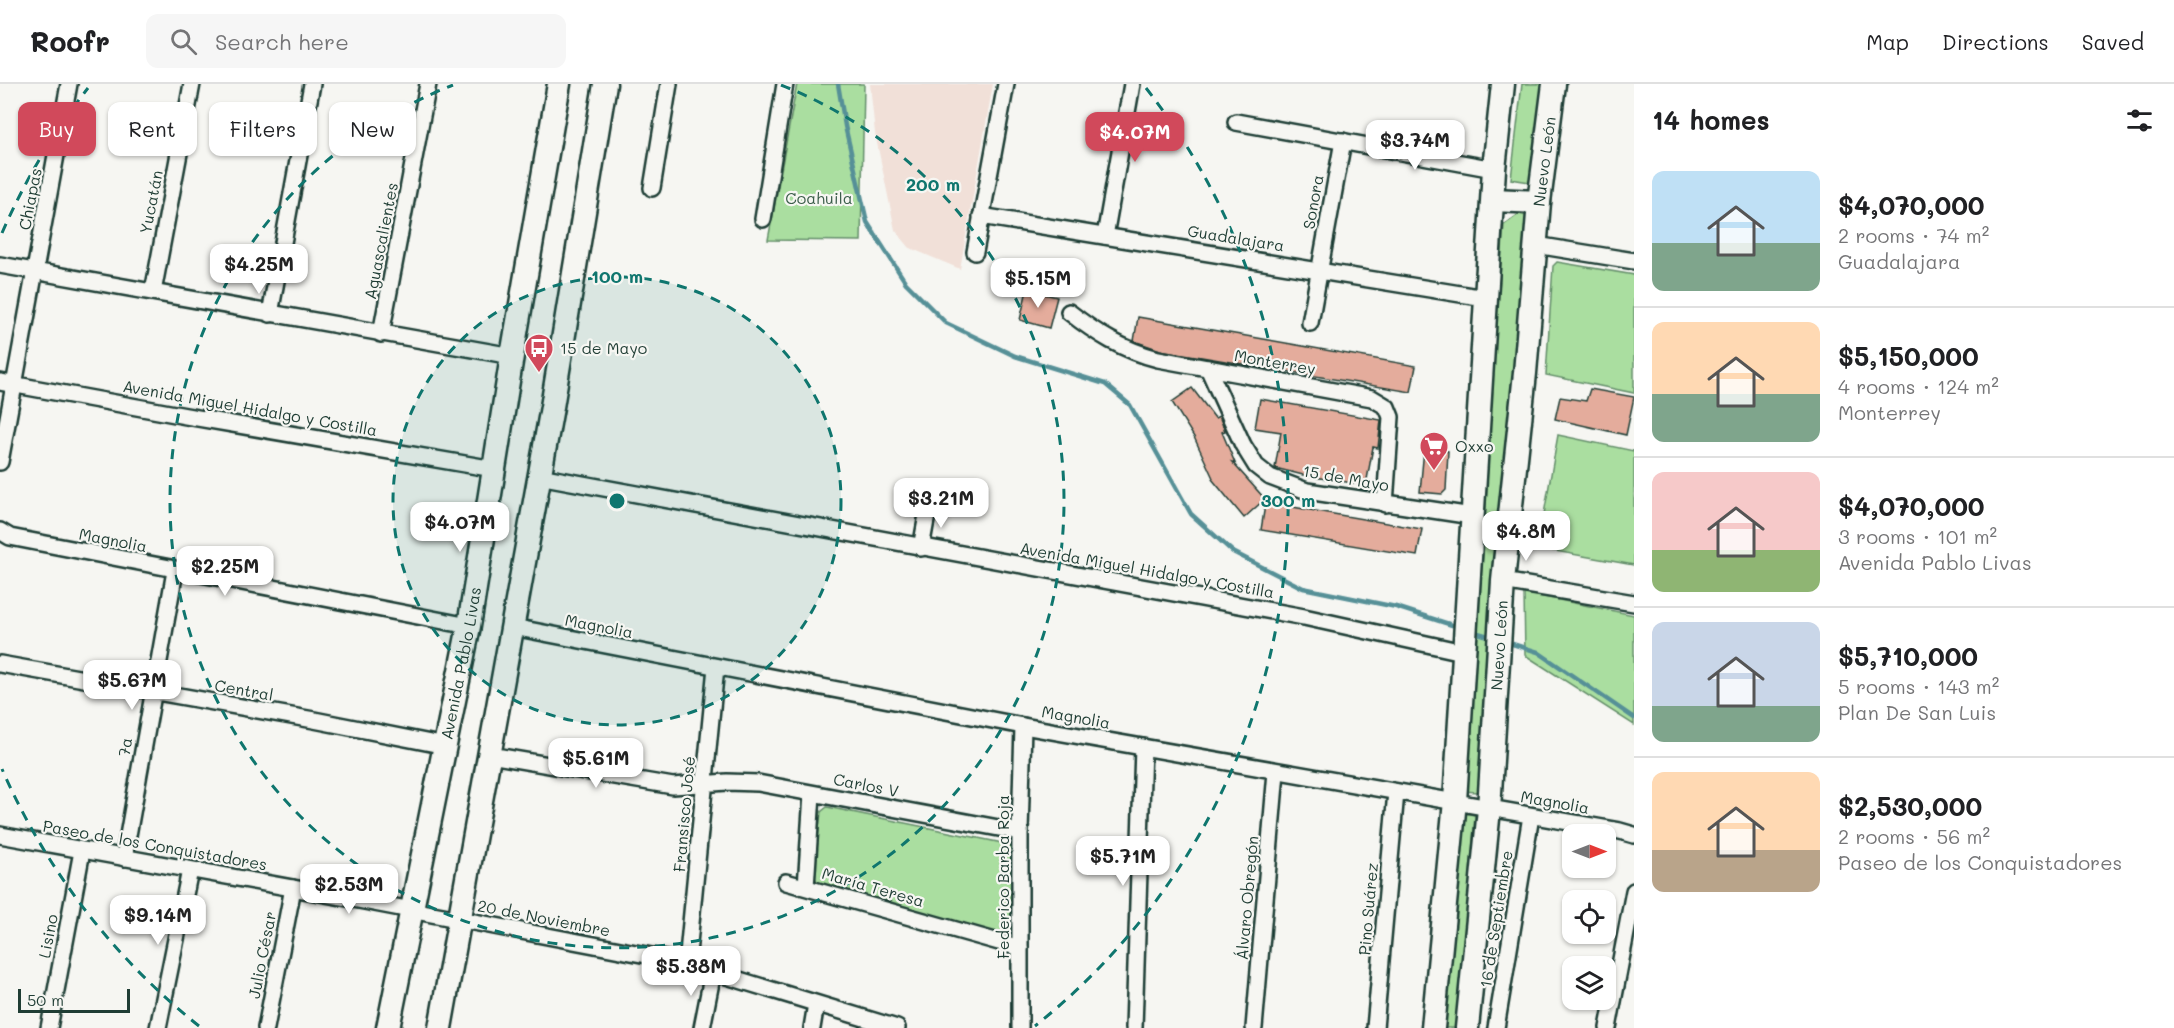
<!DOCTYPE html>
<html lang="en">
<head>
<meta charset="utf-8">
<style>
	:root { --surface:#fff; --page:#f6f6f6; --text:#202124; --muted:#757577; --line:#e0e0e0; --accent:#d1495b }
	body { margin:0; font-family:Mali,sans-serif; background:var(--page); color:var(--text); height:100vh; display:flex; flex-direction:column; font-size:22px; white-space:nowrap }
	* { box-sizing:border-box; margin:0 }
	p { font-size:20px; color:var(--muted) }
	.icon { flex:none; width:33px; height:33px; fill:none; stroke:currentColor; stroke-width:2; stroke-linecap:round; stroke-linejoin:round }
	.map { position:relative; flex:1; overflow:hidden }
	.sheet { display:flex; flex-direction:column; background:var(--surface); width:540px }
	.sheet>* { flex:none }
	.banner { position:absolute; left:18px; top:18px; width:570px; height:54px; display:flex; gap:12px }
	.needle { width:39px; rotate:90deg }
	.controls { position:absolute; left:1562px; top:740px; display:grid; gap:12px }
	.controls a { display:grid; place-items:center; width:54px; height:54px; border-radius:12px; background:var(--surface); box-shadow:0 2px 4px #0004; font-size:30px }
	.scale { position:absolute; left:18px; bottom:15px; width:112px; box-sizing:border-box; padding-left:6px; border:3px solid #1f3d34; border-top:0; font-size:16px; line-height:21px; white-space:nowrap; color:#1f3d34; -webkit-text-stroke:4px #f6f6f2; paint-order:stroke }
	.price { position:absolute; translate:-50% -51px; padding:0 14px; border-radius:12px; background:#fff; color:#222; font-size:20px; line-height:39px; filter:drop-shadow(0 2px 3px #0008) }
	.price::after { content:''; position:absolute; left:50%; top:36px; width:18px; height:14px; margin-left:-9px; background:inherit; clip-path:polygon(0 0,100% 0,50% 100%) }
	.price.current { background:var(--accent); color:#fff }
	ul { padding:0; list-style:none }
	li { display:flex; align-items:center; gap:18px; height:150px; padding:0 18px }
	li+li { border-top:2px solid var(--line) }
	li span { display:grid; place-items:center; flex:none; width:168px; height:120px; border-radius:12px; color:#555 }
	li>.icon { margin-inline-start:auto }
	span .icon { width:72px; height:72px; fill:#fffc; stroke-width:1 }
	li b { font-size:26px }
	h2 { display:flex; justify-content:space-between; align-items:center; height:72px; padding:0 18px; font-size:26px }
	.tag { padding:0 21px; border-radius:12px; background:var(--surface); box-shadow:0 2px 4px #0004; font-size:21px; line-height:54px }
	.tag.current { background:var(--accent); color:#fff }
	header { display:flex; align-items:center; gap:36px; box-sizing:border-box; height:84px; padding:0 30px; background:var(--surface); border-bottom:2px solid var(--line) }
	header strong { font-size:28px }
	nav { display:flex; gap:33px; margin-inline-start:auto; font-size:21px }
	.search { width:420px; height:54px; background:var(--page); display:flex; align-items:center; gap:15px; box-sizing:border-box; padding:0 21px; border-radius:12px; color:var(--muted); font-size:22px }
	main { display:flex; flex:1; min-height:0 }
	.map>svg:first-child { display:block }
</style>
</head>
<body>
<header>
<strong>Roofr</strong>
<div class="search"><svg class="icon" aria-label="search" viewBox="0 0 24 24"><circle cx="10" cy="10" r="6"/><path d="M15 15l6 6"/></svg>Search here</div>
<nav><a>Map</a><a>Directions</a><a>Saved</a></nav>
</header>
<main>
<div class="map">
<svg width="1634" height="944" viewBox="0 0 1634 944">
	<rect width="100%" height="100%" fill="#f6f6f2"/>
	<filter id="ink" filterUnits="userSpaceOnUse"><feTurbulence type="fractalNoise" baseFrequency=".0167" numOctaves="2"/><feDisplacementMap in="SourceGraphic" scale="12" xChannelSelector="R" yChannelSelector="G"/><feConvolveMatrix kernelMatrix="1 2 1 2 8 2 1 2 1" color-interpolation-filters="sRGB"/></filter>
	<g filter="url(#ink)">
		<path fill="#f1e0d8" d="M870,0H993L960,185L910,164L895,146L875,49Z"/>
		<g fill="#aadea0" stroke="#648e6a" stroke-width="1.5">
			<path d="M797,0H864L861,157L768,156Z"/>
			<path d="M1522,0H1547L1537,99L1511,95Z"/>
			<path d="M1519,130L1534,134L1522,290L1478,708L1461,707L1484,460L1492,297L1504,141Z"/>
			<path d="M1557,178L1634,191V309L1546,291L1553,182Z"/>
			<path d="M1558,351L1634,367V481L1538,464Z"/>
			<path d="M1524,509L1634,531V641L1525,571Z"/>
			<path d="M827,723L1012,761L1017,770V848L1007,853L817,798L814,791L821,728Z"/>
			<path d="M1464,729L1475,731L1457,944H1443Z"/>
		</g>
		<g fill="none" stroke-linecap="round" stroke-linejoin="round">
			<g stroke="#569097" stroke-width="4.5">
				<path d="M838,0L845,42L867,138L906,199L946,239L1015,272L1105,300L1130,321L1191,430L1233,468L1303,504L1396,523L1452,541"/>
				<path d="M1478,549L1492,553"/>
				<path d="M1506,558L1538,568L1634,634"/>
			</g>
		</g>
		<g fill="#e4ac9c" stroke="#1f3d34" stroke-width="1.5">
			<path d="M1027,206L1057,213L1049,244L1020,236Z"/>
			<path d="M1138,233L1416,282L1411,308L1160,266L1134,257Z"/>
			<path d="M1192,304L1215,334L1219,332L1225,347L1222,348L1235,379L1232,378L1265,415L1244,434L1212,395L1213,394L1194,353L1172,318Z"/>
			<path d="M1590,305L1634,313L1626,351L1555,335L1560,313L1586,317Z"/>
			<path d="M1260,315L1381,336L1378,364L1373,363L1366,401L1307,392L1275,384L1281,348L1255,344Z"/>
			<path d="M1424,365L1448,367L1446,406L1442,410L1420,408Z"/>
			<path d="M1266,415L1269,419L1422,445L1417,472L1261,446Z"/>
		</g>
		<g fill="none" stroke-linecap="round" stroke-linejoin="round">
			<g stroke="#1f3d34" stroke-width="20">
				<g id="street">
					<path d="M1236,38L1494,85"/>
					<path d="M652,104L669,0"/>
					<path d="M981,132L1485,214"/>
					<path d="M763,135L785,0"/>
					<path d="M1105,152L1132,0"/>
					<path d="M1536,161L1634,177"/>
					<path d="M975,168L1006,0"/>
					<path d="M0,181L512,272"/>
					<path d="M153,208L192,0"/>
					<path d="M1069,228C1097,250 1123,266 1158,275L1372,314L1387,323L1391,333L1385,420"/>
					<path d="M270,230L312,0"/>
					<path d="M1310,239L1343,57"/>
					<path d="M381,250L428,0"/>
					<path d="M1208,284L1243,361L1256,382L1270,393L1307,407L1472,432"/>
					<path d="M0,298L186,332L494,385"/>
					<path d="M0,378L69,0"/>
					<path d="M539,392L1304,533L1463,568"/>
					<path d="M0,447L10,453L469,542"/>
					<path d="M921,464L929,420"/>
					<path d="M1503,497L1634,519"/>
					<path d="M513,543L1023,642L1620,747L1634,751"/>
					<path d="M0,580L314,636L446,662"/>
					<path d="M490,671L673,702L727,698L758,699L1020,748"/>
					<path d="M0,751L364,817L657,873L687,880L897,944"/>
					<path d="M124,774L175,487"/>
					<path d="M786,798L1020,864"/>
					<path d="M806,803L812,710"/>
					<path d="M687,880L716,583"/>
					<path d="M49,944L82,767"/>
					<path d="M158,944L190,786"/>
					<path d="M266,944L293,804"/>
					<path d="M702,944L713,888"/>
					<path d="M812,944L816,920"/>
					<path d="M1020,944V748L1023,642"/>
					<path d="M1134,944L1143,663"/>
					<path d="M1254,944L1276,688"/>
					<path d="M1375,944L1396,708"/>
					<path d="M1496,944L1531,732"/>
					<path d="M1608,944L1634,807"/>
				</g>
			</g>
			<g stroke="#1f3d34" stroke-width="27">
				<g id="secondary">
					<path d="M1493,116L1539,118"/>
					<path id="s1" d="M388,944L469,542L512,272L559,0"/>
					<path d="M440,944L552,323L605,0"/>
					<path d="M1433,944L1455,717L1494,85L1503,0"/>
					<path id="s2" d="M1467,944L1489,725L1503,497L1525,289L1539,118L1554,0"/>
				</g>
			</g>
			<use href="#street" stroke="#f6f6f2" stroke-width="15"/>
			<use href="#secondary" stroke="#f6f6f2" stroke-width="22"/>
		</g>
	</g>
	<circle cx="617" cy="417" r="224" fill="#0f766e" fill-opacity=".12"/>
	<g fill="none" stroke="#0f766e" stroke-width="3" stroke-dasharray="10 8">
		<circle cx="617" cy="417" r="224"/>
		<path d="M781 1A447 447 0 1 1 453 1"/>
		<path d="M199 942A671 671 0 0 1 2 685M2 149A671 671 0 0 1 88 4M1146 4A671 671 0 0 1 1035 942"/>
	</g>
	<defs>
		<g id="bus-pin" transform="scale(1.5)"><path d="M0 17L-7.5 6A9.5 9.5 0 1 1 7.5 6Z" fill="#d1495b" stroke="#f6f6f2"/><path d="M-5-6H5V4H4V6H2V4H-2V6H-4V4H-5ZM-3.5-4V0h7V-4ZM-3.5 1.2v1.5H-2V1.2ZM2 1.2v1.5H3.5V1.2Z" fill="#fff"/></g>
		<g id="supermarket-pin" transform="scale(1.5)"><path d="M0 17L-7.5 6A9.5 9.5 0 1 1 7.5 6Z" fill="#d1495b" stroke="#f6f6f2"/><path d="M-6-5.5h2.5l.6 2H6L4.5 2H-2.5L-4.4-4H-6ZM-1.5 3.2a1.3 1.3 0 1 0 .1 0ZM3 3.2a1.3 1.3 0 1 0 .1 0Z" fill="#fff"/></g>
	</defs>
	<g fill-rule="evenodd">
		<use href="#bus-pin" x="539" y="264"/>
		<use href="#supermarket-pin" x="1434" y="362"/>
	</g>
	<g text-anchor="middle" stroke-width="4.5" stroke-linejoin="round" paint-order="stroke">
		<g font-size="16" fill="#1f3d34" stroke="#f6f6f2">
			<text dy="6" stroke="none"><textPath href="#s2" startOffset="870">Nuevo León</textPath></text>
			<text transform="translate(30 115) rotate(-79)" y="6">Chiapas</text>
			<text transform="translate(151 118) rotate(-79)" y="6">Yucatán</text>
			<text transform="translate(1313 118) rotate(-80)" y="6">Sonora</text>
			<text transform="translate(1236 154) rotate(9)" y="6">Guadalajara</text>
			<text transform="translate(381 157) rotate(-79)" y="6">Aguascalientes</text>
			<text transform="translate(1275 278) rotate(10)" y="6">Monterrey</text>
			<text transform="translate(250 324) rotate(10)" y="6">Avenida Miguel Hidalgo y Costilla</text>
			<text transform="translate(1346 394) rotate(10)" y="6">15 de Mayo</text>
			<text transform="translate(113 456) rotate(11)" y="6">Magnolia</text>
			<text transform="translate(1147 486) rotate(10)" y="6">Avenida Miguel Hidalgo y Costilla</text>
			<text transform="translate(599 542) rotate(11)" y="6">Magnolia</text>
			<text dy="6" stroke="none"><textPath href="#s2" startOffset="384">Nuevo León</textPath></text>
			<text dy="6" stroke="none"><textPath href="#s1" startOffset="372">Avenida Pablo Livas</textPath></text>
			<text transform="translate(244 606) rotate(10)" y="6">Central</text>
			<text transform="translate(1076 633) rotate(10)" y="6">Magnolia</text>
			<text transform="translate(125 663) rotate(-81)" y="6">7a</text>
			<text transform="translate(866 701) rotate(11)" y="6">Carlos V</text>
			<text transform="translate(1555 718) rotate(10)" y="6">Magnolia</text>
			<text transform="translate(684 730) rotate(-85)" y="6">Fransisco José</text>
			<text transform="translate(155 761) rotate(10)" y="6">Paseo de los Conquistadores</text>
			<text transform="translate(1003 793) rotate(-90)" y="6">Federico Barba Roja</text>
			<text transform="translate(873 803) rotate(16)" y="6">María Teresa</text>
			<text transform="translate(1247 814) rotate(-85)" y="6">Álvaro Obregón</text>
			<text transform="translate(1368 825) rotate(-85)" y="6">Pino Suárez</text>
			<text transform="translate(544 834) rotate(11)" y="6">20 de Noviembre</text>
			<text transform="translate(1496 835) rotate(-81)" y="6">16 de Septiembre</text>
			<text transform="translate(48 852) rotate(-79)" y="6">Lisino</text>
			<text transform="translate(262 871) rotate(-79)" y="6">Julio César</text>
		</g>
		<g font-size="16" fill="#3b5d4a" stroke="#f6f6f2">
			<text x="819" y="120">Coahuila</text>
		</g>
		<g font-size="16" fill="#1f3d34" stroke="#f6f6f2" text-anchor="start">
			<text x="560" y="270">15 de Mayo</text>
			<text x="1455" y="368">Oxxo</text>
		</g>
	</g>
	<circle cx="617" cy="417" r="9" fill="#0f766e" stroke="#f6f6f2" stroke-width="3"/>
	<g font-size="18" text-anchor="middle" font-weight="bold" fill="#0f766e" stroke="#f6f6f2" stroke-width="4.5" stroke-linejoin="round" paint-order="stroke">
		<text x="933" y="107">200 m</text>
		<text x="617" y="199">100 m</text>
		<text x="1288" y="423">300 m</text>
	</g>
</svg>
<div class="controls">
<a><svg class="needle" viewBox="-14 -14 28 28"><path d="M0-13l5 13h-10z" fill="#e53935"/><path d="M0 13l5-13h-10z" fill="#757577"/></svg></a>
<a><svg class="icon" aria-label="locate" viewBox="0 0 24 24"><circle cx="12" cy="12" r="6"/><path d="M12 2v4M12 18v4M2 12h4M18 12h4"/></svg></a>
<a><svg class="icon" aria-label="layers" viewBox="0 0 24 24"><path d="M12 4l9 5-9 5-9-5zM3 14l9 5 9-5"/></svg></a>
</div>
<div class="scale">50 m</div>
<b class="price current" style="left:1135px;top:79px">$4.07M</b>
<b class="price" style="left:1415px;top:87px">$3.74M</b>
<b class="price" style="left:259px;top:211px">$4.25M</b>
<b class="price" style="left:1038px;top:225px">$5.15M</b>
<b class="price" style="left:941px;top:445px">$3.21M</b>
<b class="price" style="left:460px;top:469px">$4.07M</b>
<b class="price" style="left:1526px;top:478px">$4.8M</b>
<b class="price" style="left:225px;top:513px">$2.25M</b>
<b class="price" style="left:132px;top:627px">$5.67M</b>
<b class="price" style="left:596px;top:705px">$5.61M</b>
<b class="price" style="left:1123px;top:803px">$5.71M</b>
<b class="price" style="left:349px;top:831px">$2.53M</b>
<b class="price" style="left:158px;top:862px">$9.14M</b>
<b class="price" style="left:691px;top:913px">$5.38M</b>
<div class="banner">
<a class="tag current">Buy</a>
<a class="tag">Rent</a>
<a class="tag">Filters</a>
<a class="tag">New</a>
</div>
</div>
<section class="sheet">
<h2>14 homes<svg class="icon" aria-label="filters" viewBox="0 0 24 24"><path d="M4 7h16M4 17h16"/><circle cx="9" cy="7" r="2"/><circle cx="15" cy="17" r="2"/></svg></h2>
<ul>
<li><span style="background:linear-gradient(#bfe0f5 60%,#7fa58c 0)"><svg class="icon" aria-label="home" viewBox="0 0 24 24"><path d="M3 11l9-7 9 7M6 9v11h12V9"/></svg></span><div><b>$4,070,000</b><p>2 rooms · 74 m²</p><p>Guadalajara</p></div></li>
<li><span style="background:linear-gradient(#ffd9b3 60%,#7fa58c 0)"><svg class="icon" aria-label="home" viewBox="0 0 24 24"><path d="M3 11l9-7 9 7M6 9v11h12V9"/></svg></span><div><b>$5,150,000</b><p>4 rooms · 124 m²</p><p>Monterrey</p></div></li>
<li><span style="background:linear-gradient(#f6c9c9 65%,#8fb573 0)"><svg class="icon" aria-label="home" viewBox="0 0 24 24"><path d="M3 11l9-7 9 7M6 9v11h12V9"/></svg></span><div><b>$4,070,000</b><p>3 rooms · 101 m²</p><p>Avenida Pablo Livas</p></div></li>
<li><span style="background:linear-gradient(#c9d6e8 70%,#7fa58c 0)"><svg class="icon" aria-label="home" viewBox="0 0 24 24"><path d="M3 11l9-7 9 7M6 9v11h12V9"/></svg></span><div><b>$5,710,000</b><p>5 rooms · 143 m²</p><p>Plan De San Luis</p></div></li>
<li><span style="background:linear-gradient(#ffd9b3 65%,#b9a48a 0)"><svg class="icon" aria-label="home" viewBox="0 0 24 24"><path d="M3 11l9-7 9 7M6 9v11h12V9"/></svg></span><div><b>$2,530,000</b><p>2 rooms · 56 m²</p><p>Paseo de los Conquistadores</p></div></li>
</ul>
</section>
</main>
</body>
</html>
